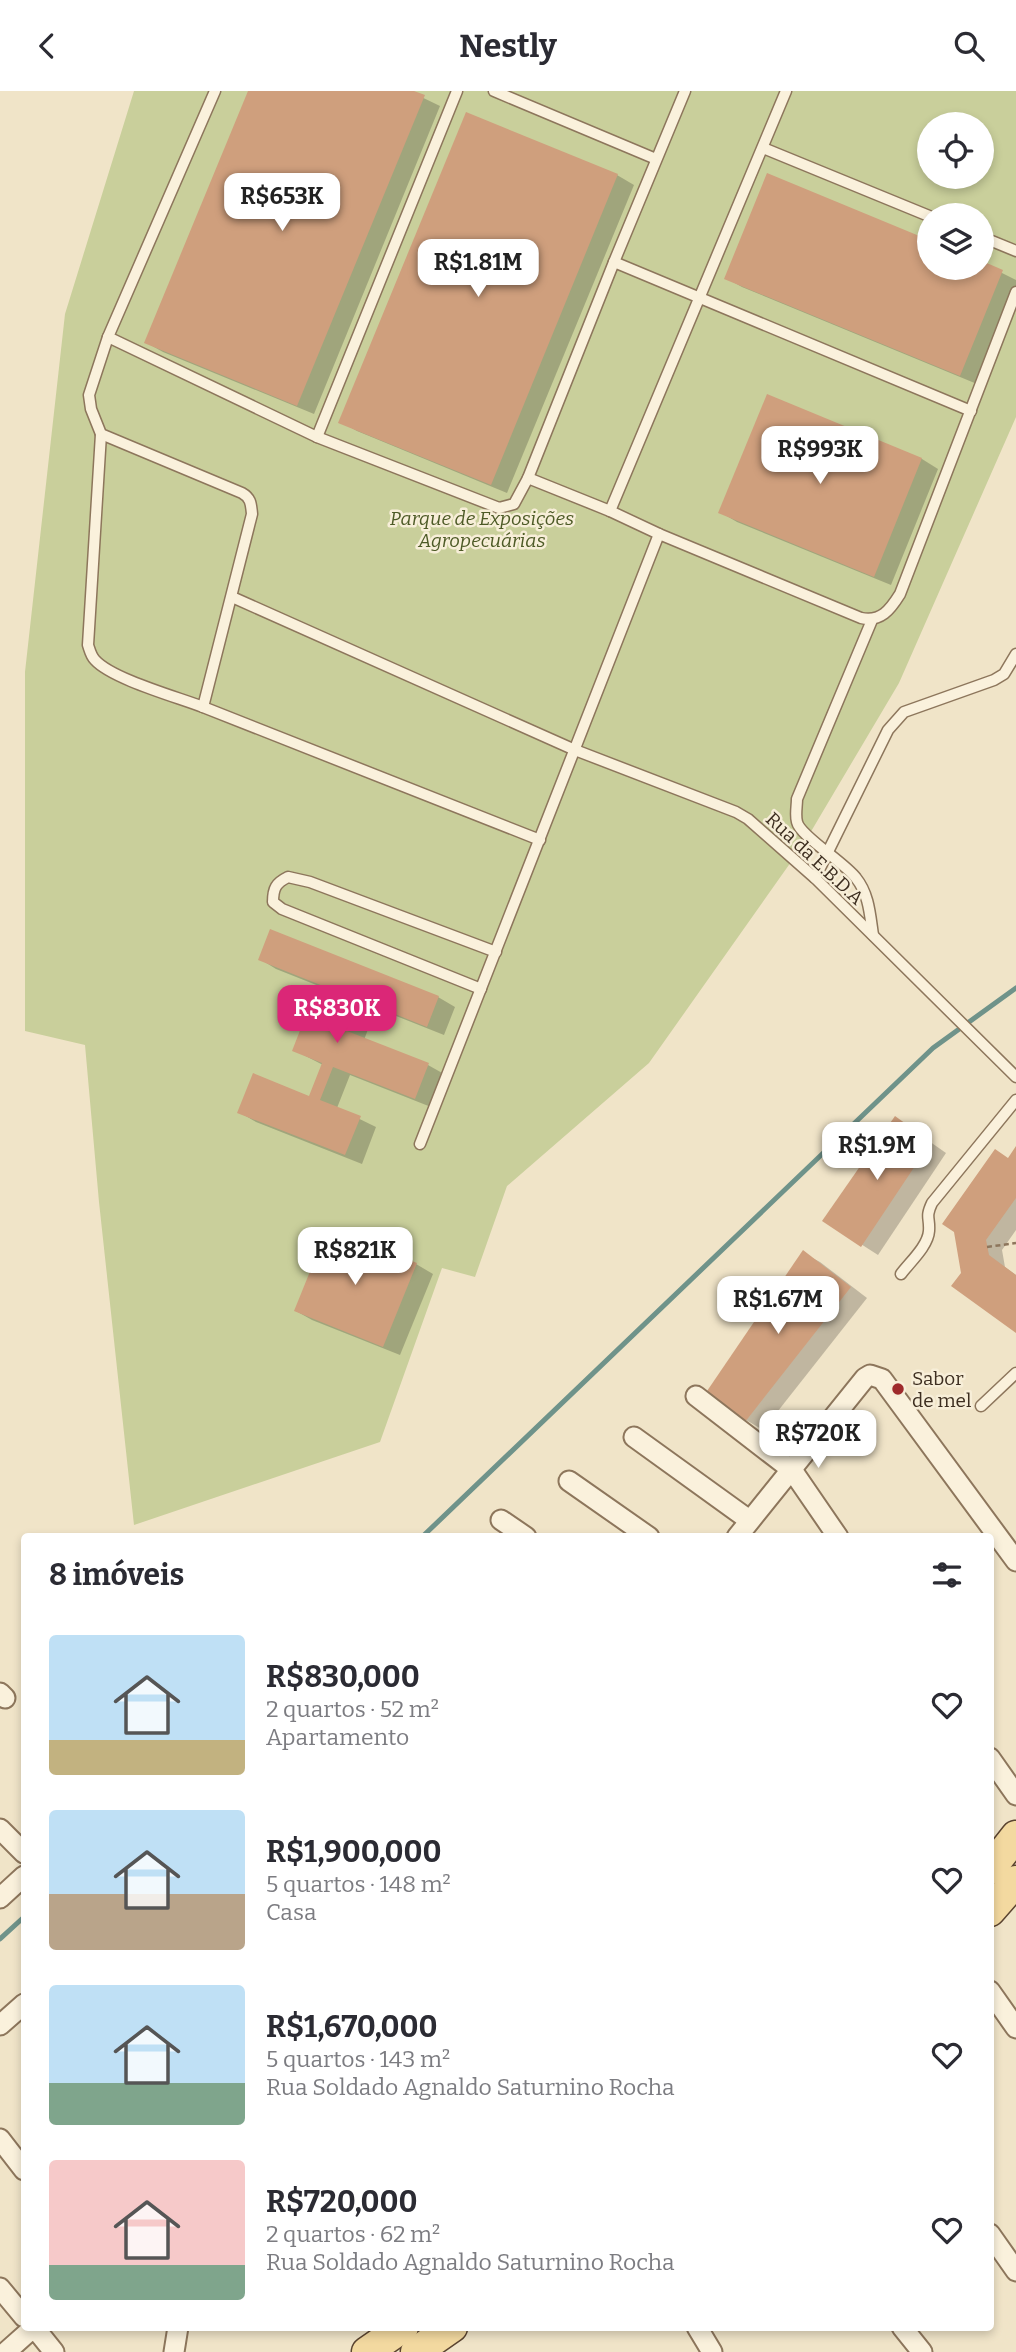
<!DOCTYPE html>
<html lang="pt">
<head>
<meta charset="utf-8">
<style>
	:root { --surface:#fff; --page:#f2f2f3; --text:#2b2b33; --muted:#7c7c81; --accent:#db2777 }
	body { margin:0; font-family:Bitter,serif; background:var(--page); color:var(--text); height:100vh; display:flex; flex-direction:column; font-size:26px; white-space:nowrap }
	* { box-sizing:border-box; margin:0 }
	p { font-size:23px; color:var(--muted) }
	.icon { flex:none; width:38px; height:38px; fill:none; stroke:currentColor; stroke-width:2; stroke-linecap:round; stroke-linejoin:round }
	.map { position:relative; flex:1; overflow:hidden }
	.details { position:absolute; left:21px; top:1442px; width:973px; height:798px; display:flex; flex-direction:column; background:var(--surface); border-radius:7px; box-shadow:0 4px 10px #0003 }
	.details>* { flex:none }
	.buttons { position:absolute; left:917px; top:21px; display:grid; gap:14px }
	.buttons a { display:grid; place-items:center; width:77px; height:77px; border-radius:50%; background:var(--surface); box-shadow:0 4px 10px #0003; font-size:35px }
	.price { position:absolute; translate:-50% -60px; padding:0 16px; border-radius:14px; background:#fff; color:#222; font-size:23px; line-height:46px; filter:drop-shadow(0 2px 4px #0008) }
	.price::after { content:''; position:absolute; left:50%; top:42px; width:21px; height:16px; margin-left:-10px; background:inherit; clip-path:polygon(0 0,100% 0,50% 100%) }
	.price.on { background:var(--accent); color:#fff }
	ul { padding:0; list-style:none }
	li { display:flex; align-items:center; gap:21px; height:175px; padding:0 28px }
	li span { display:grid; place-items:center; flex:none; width:196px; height:140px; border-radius:7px; color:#555 }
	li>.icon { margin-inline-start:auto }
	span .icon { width:84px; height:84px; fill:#fffc; stroke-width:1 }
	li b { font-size:30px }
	h2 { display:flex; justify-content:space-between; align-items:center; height:84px; padding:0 28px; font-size:30px }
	header { display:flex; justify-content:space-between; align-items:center; height:91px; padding:0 28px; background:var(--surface); font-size:32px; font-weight:700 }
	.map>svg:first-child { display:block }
</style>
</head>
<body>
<header><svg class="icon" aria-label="back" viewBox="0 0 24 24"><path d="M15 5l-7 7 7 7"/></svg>Nestly<svg class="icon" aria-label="search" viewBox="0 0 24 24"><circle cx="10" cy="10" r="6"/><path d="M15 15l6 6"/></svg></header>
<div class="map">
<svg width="1016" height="2261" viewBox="0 0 1016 2261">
	<rect width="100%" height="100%" fill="#f0e4c8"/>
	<path fill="#c9cf9b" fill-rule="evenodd" d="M134,0H1016V326L899,592L803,754L649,972L507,1095L475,1186L442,1177L380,1351L134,1434L99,1111L85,954L25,940V581L65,223ZM929,33H982V86H929ZM929,124H982V177H929Z"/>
	<g fill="#0003">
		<path d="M250,0H409L440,15L314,323L163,261L147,252Z"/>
		<path d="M467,23L617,84L634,94L507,402L357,340L341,331Z"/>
		<path d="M768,85L929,151V177H982V172L1016,189V198L977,293L742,196L726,187Z"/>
		<path d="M768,305L922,368L938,378L891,494L737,431L720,421Z"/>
		<path d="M260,868L438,906L455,916L444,944L376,917L364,949L428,974L444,983L431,1016L350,984L337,1017L376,1036L362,1073L256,1031L239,1021L310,1007L323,974L294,959L337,938L349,907L276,878Z"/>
		<path d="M896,1027L946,1062L878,1164L825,1130Z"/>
		<path d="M1016,1058V1139L1002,1159L1005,1176L1016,1184V1240L962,1182L1009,1068Z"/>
		<path d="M803,1162L820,1171L867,1207L763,1339L746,1329Z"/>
		<path d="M416,1173L433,1183L400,1264L312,1229L296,1220Z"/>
	</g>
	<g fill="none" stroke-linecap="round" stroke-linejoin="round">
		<g stroke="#6f938a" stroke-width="5">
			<path d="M422,1446L933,957L1016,897"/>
			<path d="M0,1848L24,1826"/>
		</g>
	</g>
	<g fill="#cf9f7d">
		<path d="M248,0H414L425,4L297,315L144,252Z"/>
		<path d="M466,21L618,83L491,394L338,332Z"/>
		<path d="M767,82L929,149V177H982V170L1003,179L960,285L724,188Z"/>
		<path d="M767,303L922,367L874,486L718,422Z"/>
		<path d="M270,838L439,905L427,936L360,909L347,940L429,972L415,1008L333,976L320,1009L361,1025L345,1064L237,1022L253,982L309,1005L322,972L292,960L306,924L336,936L348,905L258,869Z"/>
		<path d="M895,1025L931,1051L861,1156L822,1130Z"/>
		<path d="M1016,1055V1107L986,1149L989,1164L1016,1184V1242L951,1195L961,1182L954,1141L942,1133L995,1058L1008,1067Z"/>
		<path d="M328,1136L417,1172L383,1256L294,1220Z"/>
		<path d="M803,1159L851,1196L745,1331L705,1303Z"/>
	</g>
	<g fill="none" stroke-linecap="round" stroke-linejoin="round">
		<g stroke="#8d765c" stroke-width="13">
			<g id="lane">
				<path d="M215,0L108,246L317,346L499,417L514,413L528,387L610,420L659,443"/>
				<path d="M494,0L656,68"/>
				<path d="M763,57L929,125"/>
				<path d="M982,146L1016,160"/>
				<path d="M614,171L971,320"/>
				<path d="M108,246L89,304L91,318L101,343L242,402C251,407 251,413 252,423L203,616L540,749"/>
				<path d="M101,343L88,554C90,560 91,565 95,569C112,588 177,606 203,616"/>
				<path d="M317,346L457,0"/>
				<path d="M528,387L614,171L685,0"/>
				<path d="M610,420L786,0"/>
				<path d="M232,506L575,659L736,721L748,728L815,787L1016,986"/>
				<path d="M872,529L797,708C797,715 795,724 797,731C800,745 844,771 856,787C869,803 870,824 873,844"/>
				<path d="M815,787L888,639L904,621L994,589L1004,583L1016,563"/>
				<path d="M481,898L282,818L273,811C273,797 276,792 288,786L310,791L496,861"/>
				<path d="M420,1053L659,443L861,527C881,531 890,519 900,503L1016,201"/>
				<path d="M901,1183C910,1171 928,1155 929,1140C930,1126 925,1127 932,1112L1016,1009"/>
				<path d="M981,1315L1016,1282"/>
			</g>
		</g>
		<g stroke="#8d765c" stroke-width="23">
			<g id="street">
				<path d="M696,1305L792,1379L838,1446"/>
				<path d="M634,1346L749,1429"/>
				<path d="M569,1390L649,1446"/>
				<path d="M501,1429L526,1446"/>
				<path d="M737,1446L865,1287L870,1284L882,1288L1016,1470"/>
				<path d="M0,1602L5,1607"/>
				<path d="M990,1667L1016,1704"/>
				<path d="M0,1738L24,1762"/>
				<path d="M0,1807L24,1785"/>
				<path d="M990,1900L1016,1937"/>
				<path d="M0,1934L24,1913"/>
				<path d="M0,2048L24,2079"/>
				<path d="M990,2143L1016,2180"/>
				<path d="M0,2197L24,2226"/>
				<path d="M697,2236L712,2261"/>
				<path d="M902,2236L922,2261"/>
				<path d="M6,2261L34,2236L54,2261"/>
				<path d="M174,2261L178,2236"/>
			</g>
		</g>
		<g stroke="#5b4430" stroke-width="33">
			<g id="primary">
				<path d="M990,1778L1016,1745"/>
				<path d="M990,1820L1016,1790"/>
				<path d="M367,2261L403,2236"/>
				<path d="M416,2261L452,2236"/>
			</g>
		</g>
		<path stroke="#8d765c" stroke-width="2.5" stroke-dasharray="5 3.5" stroke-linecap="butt" d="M987,1156L1016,1152"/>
		<use href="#lane" stroke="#faf1dc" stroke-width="10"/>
		<use href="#street" stroke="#faf1dc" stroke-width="19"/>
		<use href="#primary" stroke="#f3d9a0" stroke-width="30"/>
	</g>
	<circle fill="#9e2a2b" stroke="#f7eed8" stroke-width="2.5" cx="898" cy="1298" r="7"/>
	<g text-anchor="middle" stroke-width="5" stroke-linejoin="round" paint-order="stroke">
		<g font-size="19" font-style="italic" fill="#4d5a26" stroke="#f7eed8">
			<text x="482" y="434">Parque de Exposições<tspan x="482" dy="22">Agropecuárias</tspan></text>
		</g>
		<g font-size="19" fill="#3d2e20" stroke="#f7eed8">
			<text transform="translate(815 767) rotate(43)" y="7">Rua da E.B.D.A</text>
		</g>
		<g font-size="19" fill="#3d2e20" stroke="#f7eed8" text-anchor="start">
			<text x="912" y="1294">Sabor<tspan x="912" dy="22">de mel</tspan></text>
		</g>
	</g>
</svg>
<div class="buttons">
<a><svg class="icon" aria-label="locate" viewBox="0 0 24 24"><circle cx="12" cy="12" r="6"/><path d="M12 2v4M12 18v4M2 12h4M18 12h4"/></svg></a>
<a><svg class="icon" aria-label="layers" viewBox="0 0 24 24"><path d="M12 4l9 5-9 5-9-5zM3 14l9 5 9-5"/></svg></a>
</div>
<b class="price" style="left:282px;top:142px">R$653K</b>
<b class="price" style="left:478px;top:208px">R$1.81M</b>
<b class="price" style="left:820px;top:395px">R$993K</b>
<b class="price on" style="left:337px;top:954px">R$830K</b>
<b class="price" style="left:877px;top:1091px">R$1.9M</b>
<b class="price" style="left:355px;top:1196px">R$821K</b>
<b class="price" style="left:778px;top:1245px">R$1.67M</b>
<b class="price" style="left:818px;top:1379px">R$720K</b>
<section class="details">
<h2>8 imóveis<svg class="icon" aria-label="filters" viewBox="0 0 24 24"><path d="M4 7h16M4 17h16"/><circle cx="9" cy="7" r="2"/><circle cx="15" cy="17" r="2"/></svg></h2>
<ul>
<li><span style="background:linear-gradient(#bfe0f5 75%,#c2b280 0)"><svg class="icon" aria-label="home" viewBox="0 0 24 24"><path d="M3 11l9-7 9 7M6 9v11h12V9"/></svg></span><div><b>R$830,000</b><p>2 quartos · 52 m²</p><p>Apartamento</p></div><svg class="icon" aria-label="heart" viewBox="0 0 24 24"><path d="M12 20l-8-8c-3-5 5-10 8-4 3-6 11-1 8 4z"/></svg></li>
<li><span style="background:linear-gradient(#bfe0f5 60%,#b9a48a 0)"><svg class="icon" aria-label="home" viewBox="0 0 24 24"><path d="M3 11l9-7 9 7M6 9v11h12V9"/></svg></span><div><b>R$1,900,000</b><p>5 quartos · 148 m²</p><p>Casa</p></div><svg class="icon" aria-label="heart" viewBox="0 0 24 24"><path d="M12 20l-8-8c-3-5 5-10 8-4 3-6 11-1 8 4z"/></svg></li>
<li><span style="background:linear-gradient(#bfe0f5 70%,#7fa58c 0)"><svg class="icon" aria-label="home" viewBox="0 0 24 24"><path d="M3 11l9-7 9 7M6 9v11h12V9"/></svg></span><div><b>R$1,670,000</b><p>5 quartos · 143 m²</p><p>Rua Soldado Agnaldo Saturnino Rocha</p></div><svg class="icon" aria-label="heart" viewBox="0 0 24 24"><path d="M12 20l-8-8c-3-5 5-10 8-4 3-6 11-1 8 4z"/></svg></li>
<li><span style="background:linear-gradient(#f6c9c9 75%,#7fa58c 0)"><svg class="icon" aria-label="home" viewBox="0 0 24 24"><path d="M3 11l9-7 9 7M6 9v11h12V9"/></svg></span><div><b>R$720,000</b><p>2 quartos · 62 m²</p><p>Rua Soldado Agnaldo Saturnino Rocha</p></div><svg class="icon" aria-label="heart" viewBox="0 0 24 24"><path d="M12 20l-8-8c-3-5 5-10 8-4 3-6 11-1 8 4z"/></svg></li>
</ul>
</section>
</div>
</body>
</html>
